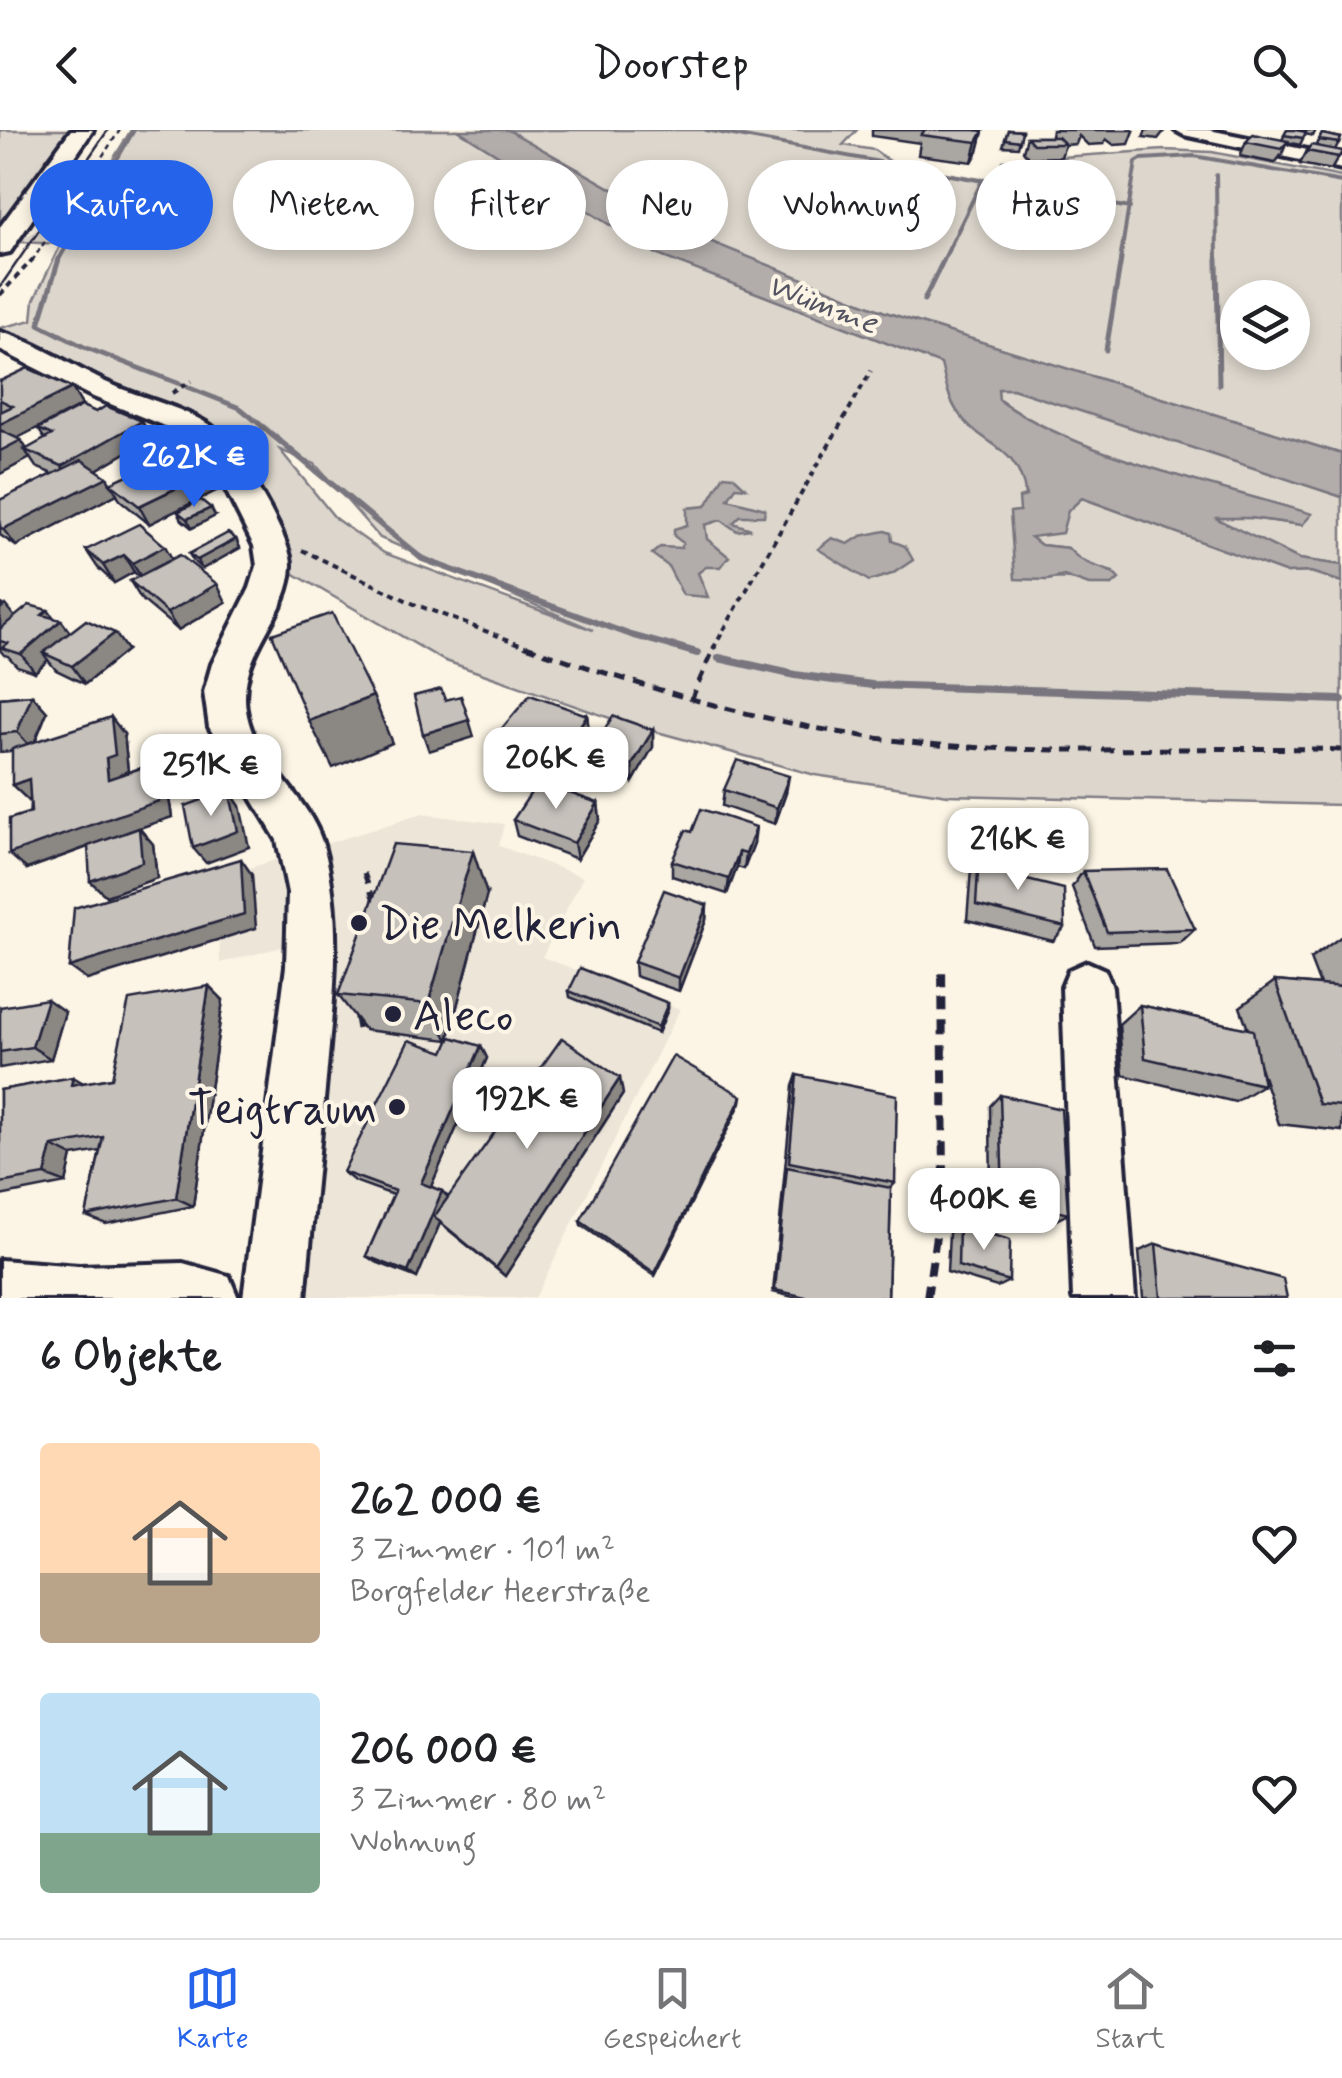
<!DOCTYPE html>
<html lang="de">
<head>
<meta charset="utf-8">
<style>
	:root { --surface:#fff; --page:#f6f6f6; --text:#202124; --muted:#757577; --line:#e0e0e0; --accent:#2563eb }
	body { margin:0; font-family:Mynerve,sans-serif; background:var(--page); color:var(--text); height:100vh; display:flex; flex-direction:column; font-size:38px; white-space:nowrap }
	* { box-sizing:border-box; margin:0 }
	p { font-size:32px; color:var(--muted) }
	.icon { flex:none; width:55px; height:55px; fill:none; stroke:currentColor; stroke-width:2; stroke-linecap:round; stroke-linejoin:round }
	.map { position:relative; height:1168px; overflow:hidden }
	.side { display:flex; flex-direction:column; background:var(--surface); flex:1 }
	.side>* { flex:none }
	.top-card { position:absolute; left:30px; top:30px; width:1282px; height:90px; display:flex; gap:20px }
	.fabs { position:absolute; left:1220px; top:150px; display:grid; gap:20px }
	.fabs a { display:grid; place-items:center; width:90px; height:90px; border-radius:50%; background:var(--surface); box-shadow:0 5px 15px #0003; font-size:50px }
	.price { position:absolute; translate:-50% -85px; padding:0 22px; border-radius:20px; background:#fff; color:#222; font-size:32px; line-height:65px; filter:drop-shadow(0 2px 5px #0008) }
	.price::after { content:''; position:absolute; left:50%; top:60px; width:30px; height:22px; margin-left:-15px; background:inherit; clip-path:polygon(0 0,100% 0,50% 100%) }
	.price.on { background:var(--accent); color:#fff }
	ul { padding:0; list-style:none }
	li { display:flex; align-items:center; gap:30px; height:250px; padding:0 40px }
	li span { display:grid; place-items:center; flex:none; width:280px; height:200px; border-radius:10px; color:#555 }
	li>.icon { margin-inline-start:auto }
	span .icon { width:120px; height:120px; fill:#fffc; stroke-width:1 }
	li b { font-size:42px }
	h2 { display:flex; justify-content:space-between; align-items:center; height:120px; padding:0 40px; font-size:42px }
	.pill { padding:0 35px; border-radius:45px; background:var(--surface); box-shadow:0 5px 15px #0003; font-size:35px; line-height:90px }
	.pill.on { background:var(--accent); color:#fff }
	header { display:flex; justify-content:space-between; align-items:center; height:130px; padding:0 40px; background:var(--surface); font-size:45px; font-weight:600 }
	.tabs { display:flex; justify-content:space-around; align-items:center; height:140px; border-top:2px solid var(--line); background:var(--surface); font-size:28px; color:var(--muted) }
	.tabs a { display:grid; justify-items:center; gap:5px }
	.tabs .on { color:var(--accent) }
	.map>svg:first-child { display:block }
</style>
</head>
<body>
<header><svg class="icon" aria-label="back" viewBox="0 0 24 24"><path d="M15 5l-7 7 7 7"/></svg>Doorstep<svg class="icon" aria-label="search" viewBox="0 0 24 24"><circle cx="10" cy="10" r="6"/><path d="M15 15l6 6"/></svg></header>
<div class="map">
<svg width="1342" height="1168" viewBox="0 0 1342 1168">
	<rect width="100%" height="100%" fill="#fcf5e5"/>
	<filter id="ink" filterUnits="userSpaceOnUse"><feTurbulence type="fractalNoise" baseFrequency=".01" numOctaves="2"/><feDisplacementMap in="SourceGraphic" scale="20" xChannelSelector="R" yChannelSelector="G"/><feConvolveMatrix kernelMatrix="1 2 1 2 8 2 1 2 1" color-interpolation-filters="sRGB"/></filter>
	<g filter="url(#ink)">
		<path fill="#ece5d8" d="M422,684L504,694L499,716L583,747L542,827L680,879L535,1168H268L301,812L220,833L217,748Z"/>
		<g fill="#dcd6cc" stroke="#7f7c84" stroke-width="2.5" fill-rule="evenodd">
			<path d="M0,0H69L40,42L92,50L111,33L131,0H458L658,125L942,234C945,250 948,268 957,281C980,316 1043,326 1020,381L1011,382L1047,450C1069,445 1089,455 1112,455L1113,442L1082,434L1068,418L1041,415L1030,407L1082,368L1287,443L1311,442L1342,452V675L948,665L815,645L624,593L443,530L291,442L285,402L241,324L224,303L203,288L72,236L0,198L32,190L34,170L61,114L0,111ZM280,320L315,334L380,408L593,500L384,423L336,389Z"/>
			<path d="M508,0H857L843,15L874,20L894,34L980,49L995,48L1003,31L1164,20L1212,22L1342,47V324L885,182L797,149L692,104ZM1238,168H1292V222H1238Z"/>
			<path d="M998,259H1013L1079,280L1342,367V435L1299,429L1212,387L1251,388L1301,395L1311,384C1217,355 1076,326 998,269Z"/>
		</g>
		<g fill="#b2adab" stroke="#78757e" stroke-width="2.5">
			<path d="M458,0H508L692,104L885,182L1342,324V367L1013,259H998L999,270C1076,326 1219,356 1312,384L1302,395L1251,388H1215L1299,429L1342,435V452L1311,442L1287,443L1082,368L1068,381L1062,403L1031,407L1041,415L1068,418C1088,441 1107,434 1119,449L1112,455H1089L1064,446L1047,450L1015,449L1010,382L1020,381L1019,368L1026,366C1017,311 981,318 957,281C948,267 945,250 941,234L658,125Z"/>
			<path d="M724,345L733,346L746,358L736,357L728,369L765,379L764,386H740L733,393L751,399L737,401L721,390L705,395L707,409L729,427L720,437H706L698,443L708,467L683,465L668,436L652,424L660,417L681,418L683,413L674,406V399L687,395V378L706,376Z"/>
			<path d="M885,401L891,403L892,411L905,416L913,430L892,444L869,451L818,419L832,408L848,414L861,406Z"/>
		</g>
		<path fill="#fcf5e5" d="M40,42L86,49L61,88L17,111L0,113V95Z"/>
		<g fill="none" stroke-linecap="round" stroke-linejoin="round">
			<g stroke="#78757e" stroke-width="4">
				<path d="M706,0L1130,78"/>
				<path d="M1216,45L1217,131"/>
				<path d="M58,131L134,0"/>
				<path d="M943,131L982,51"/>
				<path d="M1120,131L1136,32L1141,29L1194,26L1342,52"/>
			</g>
			<g stroke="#78757e" stroke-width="5">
				<path d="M59,129L39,194L84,217L180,254"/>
				<path d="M1217,129L1219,255"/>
				<path d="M924,170L944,129"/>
				<path d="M1106,220L1121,129"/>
				<path d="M187,257L240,278L267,300"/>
			</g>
			<path stroke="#78757e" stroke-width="6" d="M264,298L422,429L631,505L682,519"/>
			<g stroke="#78757e" stroke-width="8">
				<path d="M673,516L697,523"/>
				<path d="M719,528L795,545L872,555L1342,570"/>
			</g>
			<g stroke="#22223b" stroke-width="8">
				<g id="minor">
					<path d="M1175,0H1209L1342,27V39L1184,5Z"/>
					<path d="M0,202C38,212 74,238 110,254C141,268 179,276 208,294C232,308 292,408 291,435C290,491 229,527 249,593C261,635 309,667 323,715C344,792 333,870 326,949C319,1022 312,1095 305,1168H243L286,836L288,763L277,710L209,597L204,562L212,534L250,458L257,436L254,416L209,326L189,306L91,266L0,220Z"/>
					<path d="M1087,832L1105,840L1112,857L1135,1168H1073L1062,857L1069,840Z"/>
					<path d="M0,1130L79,1136L183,1133L229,1146L238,1168H0Z"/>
				</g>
			</g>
			<g stroke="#22223b" stroke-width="8">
				<path id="major" d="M71,0H93L10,122L0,124V97Z"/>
			</g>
			<path stroke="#22223b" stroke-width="2.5" stroke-dasharray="5 4" stroke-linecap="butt" d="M32,131L120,0"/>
			<g stroke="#22223b" stroke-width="4" stroke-dasharray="6 5" stroke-linecap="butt">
				<path d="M0,165L33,129"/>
				<path d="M172,263L191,251"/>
				<path d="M302,420L414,474L533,519"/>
				<path d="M713,519L871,241"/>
			</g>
			<g stroke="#22223b" stroke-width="5" stroke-dasharray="11 8" stroke-linecap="butt">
				<path d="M526,516C650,560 778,598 909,612C1052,628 1198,614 1342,620"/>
				<path d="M691,570L715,516"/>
				<path d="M364,743L375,773"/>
			</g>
			<g stroke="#22223b" stroke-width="8" stroke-dasharray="14 10" stroke-linecap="butt">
				<path d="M357,885L361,907"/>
				<path d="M927,1168L944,1051L942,834"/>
			</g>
			<use href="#minor" fill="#fcf5e5" fill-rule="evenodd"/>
			<use href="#major" fill="#fcf5e5" fill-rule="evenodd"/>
			<path stroke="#22223b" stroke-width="2.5" d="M0,157L108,0"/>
		</g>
		<g fill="#aaa6a1" stroke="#22223b" stroke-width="2.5">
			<path d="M872,0H974L983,1L978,21L972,32L918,25L920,13L872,6Z"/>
			<path d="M1008,0L1022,1L1018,17L1003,16Z"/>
			<path d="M1052,0H1133L1134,1L1129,14L1114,15L1106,9L1104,14L1088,15L1079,6L1076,14L1065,15L1061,27L1029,28L1023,21L1027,7H1051Z"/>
			<path d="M1146,0H1165L1158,9L1143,7Z"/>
			<path d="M1287,0H1316L1313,6L1305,4L1300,15L1287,12L1282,24L1275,33L1240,26L1246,12L1282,10Z"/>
			<path d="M1322,4L1341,8L1335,20L1342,21L1331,40L1300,34L1307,21L1316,16Z"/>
			<path d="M0,251L82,275L17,308L27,319L45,309L38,299L151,308L96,340L111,353L222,358L149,394L120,370L117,364L16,416L0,405V370L53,344L36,337L30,328L0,344Z"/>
			<path d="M178,382L215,386L192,398L182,390Z"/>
			<path d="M236,409L240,418L202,439L194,432L189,424Z"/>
			<path d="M86,420L173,429L226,472L178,500L141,469L130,451L139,447L134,442L114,453L98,438Z"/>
			<path d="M0,473L14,487L54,488L70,502L127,520L85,554L56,540L48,530L35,542L17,536L8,526L4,525L0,520Z"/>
			<path d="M32,565L47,582L35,612L124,604L128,641L120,645L153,634L166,650L172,687L139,698L153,714L157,748L106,766L88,717L27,739L30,671H29L12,621L0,622V568Z"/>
			<path d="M587,585L589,602L563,643L502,620L498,603Z"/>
			<path d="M653,600V617L633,652L593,637L591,620Z"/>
			<path d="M724,660L786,663L775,694L722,676Z"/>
			<path d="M598,673L600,690L577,729L517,706L513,690Z"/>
			<path d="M692,702L754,713L744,739L737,737L727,764L672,746V731Z"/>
			<path d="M979,724L1011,746L1065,797L1053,811L967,790L971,739Z"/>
			<path d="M1083,741L1195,799L1180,813L1095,816L1072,757Z"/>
			<path d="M487,764L448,910L365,900L338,865Z"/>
			<path d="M707,775L706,790L679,861L635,846L634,832Z"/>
			<path d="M1342,806V1001L1279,994L1258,931L1263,955L1235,972L1123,945L1119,894L1140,875L1248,899L1240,877L1275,851L1320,855L1310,829Z"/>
			<path d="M209,856L223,870L193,1076L106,1094L86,1086L100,1021L72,1026L66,1053L0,1066V960L73,947L83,953L112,948Z"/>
			<path d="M569,861L668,873V879L658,903L570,867Z"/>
			<path d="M0,877L65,882L51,929L0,938Z"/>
			<path d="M481,916L487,928L431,1056L448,1067L623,964L505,1146L440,1093L417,1148L376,1132L366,1126L393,1065L354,1051L343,1042L444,922Z"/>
			<path d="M797,945L895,1053L891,1058L888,1168H797L773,1162L793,956Z"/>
			<path d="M1000,965L1068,1084L1054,1091L991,1076L990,976Z"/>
			<path d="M741,972L655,1146L581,1095L580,1091Z"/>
			<path d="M959,1095L1009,1151L997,1157L947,1142L949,1103Z"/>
			<path d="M1156,1114L1287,1168H1143L1139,1121Z"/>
		</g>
		<g fill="#8b8783" stroke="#22223b" stroke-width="2.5">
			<path d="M983,1L978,21L972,32L977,12Z"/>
			<path d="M72,258L82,275L4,315L0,309V294Z"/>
			<path d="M142,291L151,308L72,354L62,336Z"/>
			<path d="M21,310L28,321L25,320L30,328L0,344V321Z"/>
			<path d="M214,340L222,358L149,394L139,376Z"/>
			<path d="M107,347L117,364L16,416L3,399Z"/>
			<path d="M211,378L215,386L192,398L187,389Z"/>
			<path d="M236,409L240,418L202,439L197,430Z"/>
			<path d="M165,416L175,434L143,450L132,433Z"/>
			<path d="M124,425L134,442L114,453L103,435Z"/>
			<path d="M217,454L226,472L178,500L167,483Z"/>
			<path d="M5,475L19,492L0,509V479Z"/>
			<path d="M48,480L58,493L61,490L74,508L43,523L48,530L35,542L21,524L42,485Z"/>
			<path d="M115,503L127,520L85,554L72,536Z"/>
			<path d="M32,565L47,582L32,618L17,602Z"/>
			<path d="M373,566L392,613L333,638L309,591Z"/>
			<path d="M587,585L589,602L563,643L560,626Z"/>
			<path d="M111,587L124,604L128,641L120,644L122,665L108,649L106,628Z"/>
			<path d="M469,590L474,607L429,621L423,604Z"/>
			<path d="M653,600V617L633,652L632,635Z"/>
			<path d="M153,634L166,650L172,687L139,698L153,714L157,748L106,766L90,751L139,698L27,739L9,724Z"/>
			<path d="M789,646L786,663L775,694L777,678Z"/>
			<path d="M29,649L45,666L29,671L12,655Z"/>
			<path d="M229,660L240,676L249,717L206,733L193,718Z"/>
			<path d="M598,673L600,690L577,729L574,713Z"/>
			<path d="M756,697L754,713L744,739L746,724Z"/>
			<path d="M473,721L487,764L448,910L428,874Z"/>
			<path d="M739,722L737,737L727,764L729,749Z"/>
			<path d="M241,729L252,745L256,798L87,850L69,837Z"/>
			<path d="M707,775L706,790L679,861V848Z"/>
			<path d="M209,856L223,870L193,1076L176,1068Z"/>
			<path d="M47,869L65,882L51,929L32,917Z"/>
			<path d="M668,873V879L658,903V897Z"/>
			<path d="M481,916L487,928L429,1061L421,1053Z"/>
			<path d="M73,947L92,958L71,955Z"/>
			<path d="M620,948L623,964L505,1146L496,1138Z"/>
			<path d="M742,966L741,972L655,1146V1143Z"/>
			<path d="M52,1016L72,1026L66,1053L45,1045Z"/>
			<path d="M442,1061L450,1069L417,1148L408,1142Z"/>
		</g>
		<g fill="#c6c1bb" stroke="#22223b" stroke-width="2.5">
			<path d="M925,0H974L983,1L977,12L921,5Z"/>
			<path d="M1008,0L1022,1L1020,11L1005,9Z"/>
			<path d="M1287,0H1295L1306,2L1303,8L1284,5Z"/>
			<path d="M1253,4L1288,11L1281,19L1246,12Z"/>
			<path d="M1322,4L1341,8L1339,13L1319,10Z"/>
			<path d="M1027,7H1058L1065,14H1033Z"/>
			<path d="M1311,15L1342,21V22L1339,27L1307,21Z"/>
			<path d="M28,238L72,258L0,294V282L13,276L0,270V251Z"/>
			<path d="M82,276L96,282L106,276L142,291L62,336L25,320L52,305L38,299Z"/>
			<path d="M0,300L21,310L0,321Z"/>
			<path d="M184,319L214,340L139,376L110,353Z"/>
			<path d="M82,330L107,347L3,399L0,397V370Z"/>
			<path d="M201,370L211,378L187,389L178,382Z"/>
			<path d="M139,394L165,416L132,433L124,425L103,435L86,420Z"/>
			<path d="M228,403L236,409L197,430L189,424Z"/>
			<path d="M180,425L217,454L167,483L130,451Z"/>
			<path d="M29,475L48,480L42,485L61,490L21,524L2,518L8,513L0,511V499Z"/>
			<path d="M332,483L373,566L309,591L272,504Z"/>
			<path d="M86,490L115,503L72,536L43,523Z"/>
			<path d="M441,559L445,570L461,566L469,590L423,604L414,566Z"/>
			<path d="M32,565L17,602L0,604V568Z"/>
			<path d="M530,565L587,585L560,626L498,603Z"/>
			<path d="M613,586L653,600L632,635L591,620Z"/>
			<path d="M111,587L115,625L106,628L108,649L153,634L159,671L9,724V689L31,682L29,649L12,655V619Z"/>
			<path d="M737,630L789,646L777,678L724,660Z"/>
			<path d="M538,652L598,673L574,713L513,690Z"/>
			<path d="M229,660L238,701L193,718L185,676Z"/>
			<path d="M701,679L756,697L746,724L739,722L729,749L672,731L686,700L692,702Z"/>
			<path d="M139,698L142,732L90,751L88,716Z"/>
			<path d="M393,714L473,721L428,874L338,865Z"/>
			<path d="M979,724L1012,732L1011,746L1064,759L1065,797L976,775Z"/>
			<path d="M241,729L244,784L69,837L74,778Z"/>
			<path d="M1167,739L1195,799L1107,802L1083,741Z"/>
			<path d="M664,760L707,775L679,848L634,832Z"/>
			<path d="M580,838L668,873L658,897L569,861Z"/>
			<path d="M1275,851L1342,857V976L1319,974Z"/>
			<path d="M209,856L176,1068L86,1086L103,1007L52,1016L45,1045L0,1053V960L73,947L71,955L112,948L129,870Z"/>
			<path d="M47,869L32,917L0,922V877Z"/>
			<path d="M1140,875L1253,900L1263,955L1145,928Z"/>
			<path d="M451,907L481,916L421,1053L442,1061L408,1142L366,1126L395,1061L343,1042L409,910L444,922Z"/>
			<path d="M562,908L620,948L496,1138L434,1087Z"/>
			<path d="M673,926L742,966L655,1143L580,1091Z"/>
			<path d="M797,945L897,965L895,1053L789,1032Z"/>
			<path d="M1000,965L1061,979L1068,1084L1003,1068Z"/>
			<path d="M787,1037L891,1058L888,1168H810L775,1160Z"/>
			<path d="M959,1095L1010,1110L1009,1151L958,1136Z"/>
			<path d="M1156,1114L1283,1149L1287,1168H1161Z"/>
		</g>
	</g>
	<g fill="#22223b" stroke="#fcf5e5" stroke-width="4">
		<circle cx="359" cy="793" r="10"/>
		<circle cx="393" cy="884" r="10"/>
		<circle cx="397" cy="977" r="10"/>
	</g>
	<g text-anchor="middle" stroke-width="8" stroke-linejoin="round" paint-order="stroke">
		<g font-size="32" font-style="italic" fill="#545362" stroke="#fcf5e5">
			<text transform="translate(823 173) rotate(21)" y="11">Wümme</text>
		</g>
		<g font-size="45" fill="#22223b" stroke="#fcf5e5" text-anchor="start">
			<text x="379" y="809">Die Melkerin</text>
			<text x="413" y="900">Aleco</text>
			<text x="377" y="993" text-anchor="end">Teigtraum</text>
		</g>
	</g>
</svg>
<div class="fabs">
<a><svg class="icon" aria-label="layers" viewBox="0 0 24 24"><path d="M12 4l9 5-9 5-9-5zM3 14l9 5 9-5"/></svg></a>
</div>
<b class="price on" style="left:194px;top:380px">262K €</b>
<b class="price" style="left:556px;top:682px">206K €</b>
<b class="price" style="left:211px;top:689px">251K €</b>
<b class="price" style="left:1018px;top:763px">216K €</b>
<b class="price" style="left:527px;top:1022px">192K €</b>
<b class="price" style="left:984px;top:1123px">400K €</b>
<div class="top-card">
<a class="pill on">Kaufen</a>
<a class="pill">Mieten</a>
<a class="pill">Filter</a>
<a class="pill">Neu</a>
<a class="pill">Wohnung</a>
<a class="pill">Haus</a>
</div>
</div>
<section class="side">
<h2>6 Objekte<svg class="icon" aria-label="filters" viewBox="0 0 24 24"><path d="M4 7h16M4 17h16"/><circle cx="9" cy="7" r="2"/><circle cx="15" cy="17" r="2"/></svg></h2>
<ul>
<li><span style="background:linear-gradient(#ffd9b3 65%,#b9a48a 0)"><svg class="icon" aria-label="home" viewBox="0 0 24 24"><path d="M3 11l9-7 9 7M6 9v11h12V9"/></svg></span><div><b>262 000 €</b><p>3 Zimmer · 101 m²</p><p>Borgfelder Heerstraße</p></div><svg class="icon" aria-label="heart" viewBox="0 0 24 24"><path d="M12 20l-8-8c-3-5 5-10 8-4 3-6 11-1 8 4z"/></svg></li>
<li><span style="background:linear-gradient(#bfe0f5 70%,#7fa58c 0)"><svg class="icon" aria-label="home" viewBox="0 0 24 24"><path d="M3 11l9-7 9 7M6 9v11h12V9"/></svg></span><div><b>206 000 €</b><p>3 Zimmer · 80 m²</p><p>Wohnung</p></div><svg class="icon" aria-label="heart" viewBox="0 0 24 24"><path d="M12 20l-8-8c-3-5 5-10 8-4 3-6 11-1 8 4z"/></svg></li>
</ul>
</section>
<nav class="tabs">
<a class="on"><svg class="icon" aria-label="map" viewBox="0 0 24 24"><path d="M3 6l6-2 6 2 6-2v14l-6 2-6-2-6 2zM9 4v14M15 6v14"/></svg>Karte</a>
<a><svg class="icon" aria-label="saved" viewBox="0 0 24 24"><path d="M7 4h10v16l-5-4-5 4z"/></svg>Gespeichert</a>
<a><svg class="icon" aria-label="home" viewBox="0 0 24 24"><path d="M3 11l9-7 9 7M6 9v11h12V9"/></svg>Start</a>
</nav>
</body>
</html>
